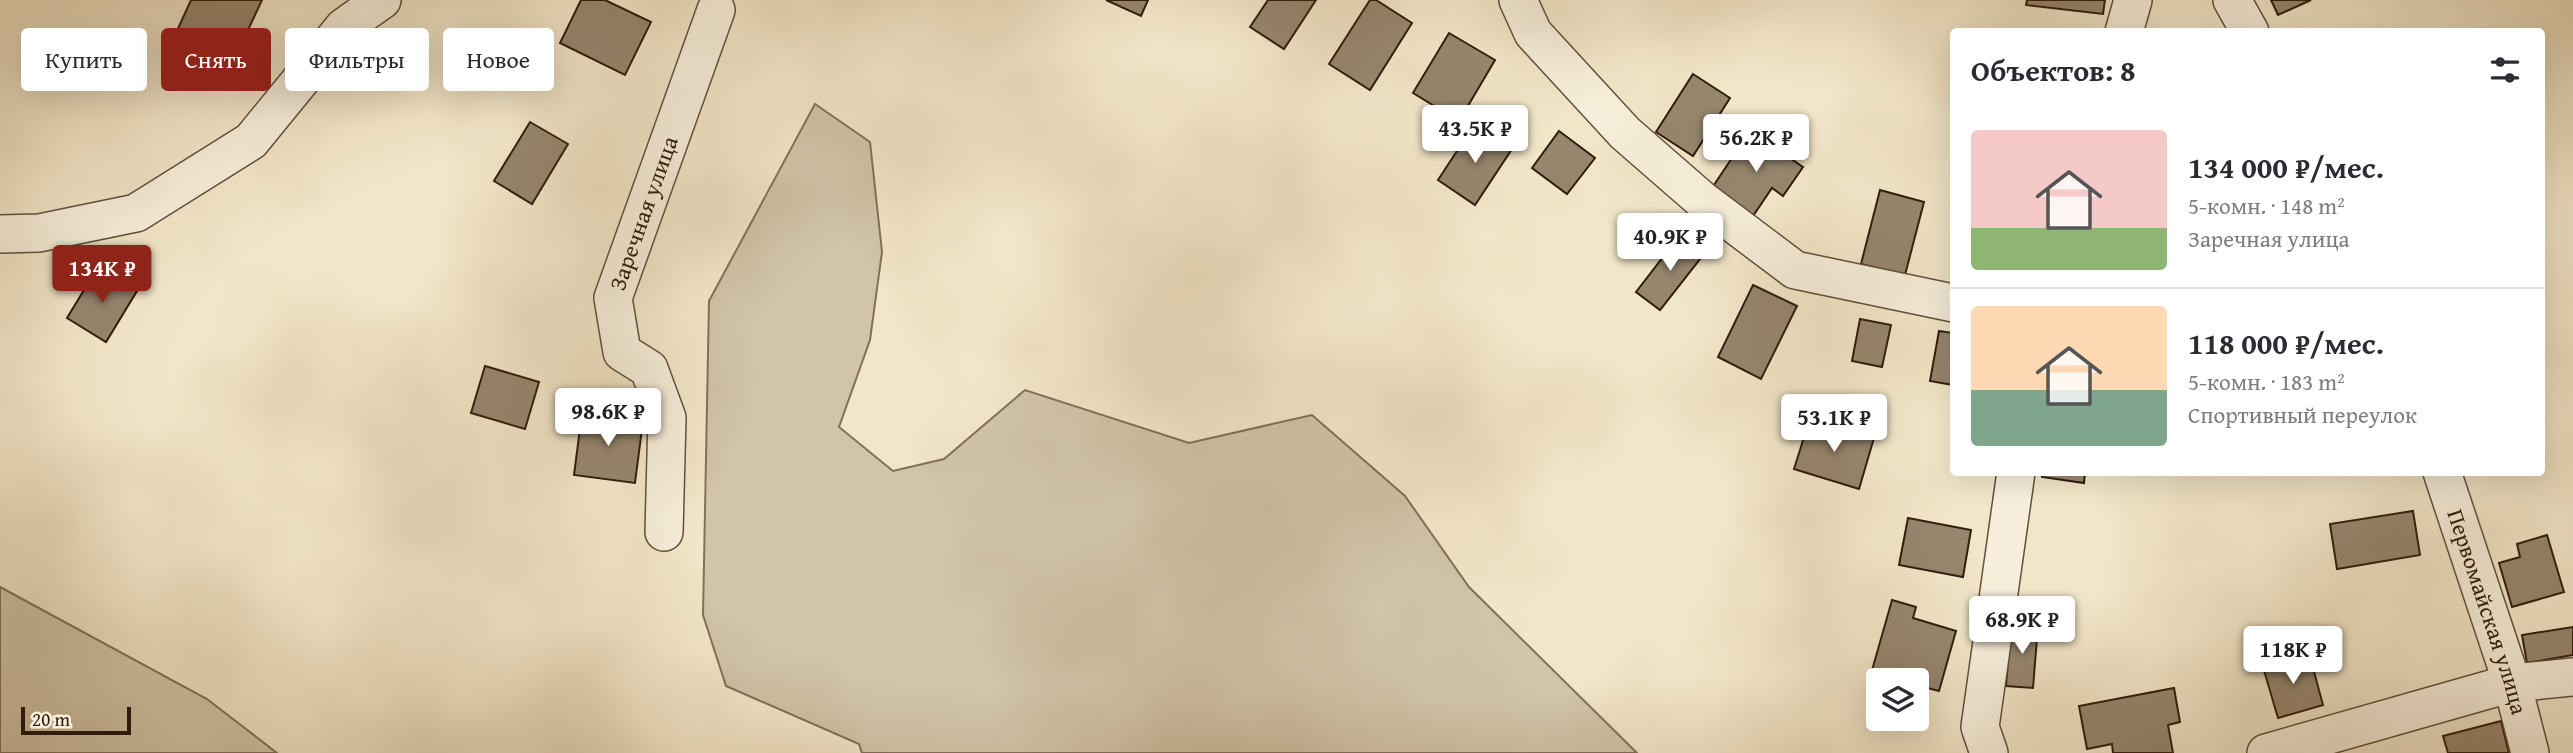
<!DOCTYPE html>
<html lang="ru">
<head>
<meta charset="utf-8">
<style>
	:root { --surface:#fff; --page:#f7f7f7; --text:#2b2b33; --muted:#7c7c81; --line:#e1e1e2; --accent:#8f2418 }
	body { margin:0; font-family:"Gentium Book Plus",serif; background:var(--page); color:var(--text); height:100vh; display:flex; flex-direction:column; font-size:26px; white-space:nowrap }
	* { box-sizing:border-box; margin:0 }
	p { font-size:23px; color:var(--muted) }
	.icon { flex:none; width:38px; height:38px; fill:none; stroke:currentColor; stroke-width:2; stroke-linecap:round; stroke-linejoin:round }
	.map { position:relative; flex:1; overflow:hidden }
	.drawer { position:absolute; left:1950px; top:28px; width:595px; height:448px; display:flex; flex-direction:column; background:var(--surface); border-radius:7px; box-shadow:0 7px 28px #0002 }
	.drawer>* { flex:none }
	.top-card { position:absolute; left:21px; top:28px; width:665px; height:63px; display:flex; gap:14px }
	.tools { position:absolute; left:1866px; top:668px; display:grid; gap:14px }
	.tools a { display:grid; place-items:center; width:63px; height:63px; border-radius:7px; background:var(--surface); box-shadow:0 7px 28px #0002; font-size:35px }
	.scale { position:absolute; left:21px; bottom:18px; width:110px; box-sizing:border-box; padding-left:7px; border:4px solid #321d0d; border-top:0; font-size:19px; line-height:24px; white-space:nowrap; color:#321d0d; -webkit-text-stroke:5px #f7efdb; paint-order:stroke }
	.price { position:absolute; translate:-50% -60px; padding:0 16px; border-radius:7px; background:#fff; color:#222; font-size:23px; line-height:46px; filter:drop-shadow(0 2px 4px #0008) }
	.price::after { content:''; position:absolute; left:50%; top:42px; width:21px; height:16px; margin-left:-10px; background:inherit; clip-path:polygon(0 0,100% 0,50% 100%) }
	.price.on { background:var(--accent); color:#fff }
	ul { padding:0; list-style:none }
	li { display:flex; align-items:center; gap:21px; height:175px; padding:0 21px }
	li+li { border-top:2px solid var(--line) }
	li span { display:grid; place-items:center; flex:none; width:196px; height:140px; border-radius:7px; color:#555 }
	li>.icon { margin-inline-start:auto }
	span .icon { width:84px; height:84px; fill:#fffc; stroke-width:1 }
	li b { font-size:30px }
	h2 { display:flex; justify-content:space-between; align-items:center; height:84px; padding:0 21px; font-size:30px }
	.chip { padding:0 24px; border-radius:7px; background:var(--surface); box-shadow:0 7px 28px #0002; font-size:24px; line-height:63px }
	.chip.on { background:var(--accent); color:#fff }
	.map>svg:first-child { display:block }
</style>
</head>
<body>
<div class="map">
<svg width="2573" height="753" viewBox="0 0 2573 753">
	<rect width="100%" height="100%" fill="#f2e6c8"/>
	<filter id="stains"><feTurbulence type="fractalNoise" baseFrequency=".00286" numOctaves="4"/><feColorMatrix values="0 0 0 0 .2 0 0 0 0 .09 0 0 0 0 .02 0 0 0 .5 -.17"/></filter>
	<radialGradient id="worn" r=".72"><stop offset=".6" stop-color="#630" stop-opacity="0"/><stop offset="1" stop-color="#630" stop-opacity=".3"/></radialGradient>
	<g fill="#d1c4a8" stroke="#82705a" stroke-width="2">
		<path d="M815,104L870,142L882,252L870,340L839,427L893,471L944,459L1025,390L1189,443L1312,415L1405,496L1469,587L1637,753H862L859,744L726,686L703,615L709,301Z"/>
		<path d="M0,587L207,699L277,753H0Z"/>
	</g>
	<g fill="#96866e" stroke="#321d0d" stroke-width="2">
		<path d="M191,0H262L234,60L176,33Z"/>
		<path d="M581,0H605L651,22L625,75L560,43Z"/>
		<path d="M1106,0H1148L1141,16Z"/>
		<path d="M1268,0H1316L1284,49L1250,27Z"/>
		<path d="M1370,0H1376L1412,23L1370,90L1329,64Z"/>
		<path d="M2027,0H2105L2103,14L2026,5Z"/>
		<path d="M2271,0H2311L2278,15Z"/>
		<path d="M1449,33L1495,60L1459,121L1413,93Z"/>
		<path d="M1693,74L1730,98L1693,156L1656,132Z"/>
		<path d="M530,122L568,144L532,204L494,181Z"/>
		<path d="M1474,125L1512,149L1475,205L1438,180Z"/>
		<path d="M1559,131L1595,158L1567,194L1532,168Z"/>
		<path d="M1750,131L1803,167L1783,196L1772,188L1753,216L1712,188Z"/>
		<path d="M1880,190L1924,202L1905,275L1861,264Z"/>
		<path d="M1680,235L1704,254L1660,310L1636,292Z"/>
		<path d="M98,267L137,291L106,342L67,318Z"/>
		<path d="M1753,285L1797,306L1761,379L1718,357Z"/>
		<path d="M1860,319L1891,325L1882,367L1852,361Z"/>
		<path d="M1939,331L1953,333V385L1930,381Z"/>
		<path d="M485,366L539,382L525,429L471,413Z"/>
		<path d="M582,413L643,421L635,483L574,475Z"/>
		<path d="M1810,418L1874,438L1859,489L1794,469Z"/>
		<path d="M2042,472H2085L2084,483L2042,477Z"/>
		<path d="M2413,511L2420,555L2337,569L2330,524Z"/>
		<path d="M1908,518L1971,530L1963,577L1899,565Z"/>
		<path d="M2547,535L2564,592L2512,607L2499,563L2520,557L2517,544Z"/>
		<path d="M1892,600L1916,607L1913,618L1956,631L1939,691L1916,685V681H1878V691L1867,688Z"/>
		<path d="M2011,624L2038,626L2033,688L2006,686Z"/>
		<path d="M2573,627V655L2527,663L2522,635Z"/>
		<path d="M2309,653L2323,705L2278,718L2263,667Z"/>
		<path d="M2174,688L2180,722L2168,725L2173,753H2113L2112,744L2087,749L2079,706Z"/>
		<path d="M2501,721L2509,753H2448L2443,736Z"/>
	</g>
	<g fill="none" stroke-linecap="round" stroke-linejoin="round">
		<g stroke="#624f3c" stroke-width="40">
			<g id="street">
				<path d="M1518,0L1533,33L1625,133L1702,200L1795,270L1953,303"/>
				<path d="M2232,0L2250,32"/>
				<path d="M2124,32L2133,0"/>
				<path d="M0,234L39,233L136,213L251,141L344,27L382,0"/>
				<path id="s1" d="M2442,472L2512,683L2530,753"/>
				<path id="s2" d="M664,532L667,418L649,369L622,352L613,298L716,10"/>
				<path d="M1989,753L1980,727L2016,472"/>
				<path d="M2266,753L2512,683L2573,677"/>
			</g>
		</g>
		<use href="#street" stroke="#f7efdb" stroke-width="37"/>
	</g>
	<g text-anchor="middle" stroke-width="7" stroke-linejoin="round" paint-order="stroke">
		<g font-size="23" fill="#321d0d" stroke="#f7efdb">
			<text dy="8" stroke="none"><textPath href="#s2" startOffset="343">Заречная улица</textPath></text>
			<text dy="8" stroke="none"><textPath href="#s1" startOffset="147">Первомайская улица</textPath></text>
		</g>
	</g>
	<rect width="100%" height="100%" filter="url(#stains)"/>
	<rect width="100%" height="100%" fill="url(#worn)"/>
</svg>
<div class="tools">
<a><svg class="icon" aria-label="layers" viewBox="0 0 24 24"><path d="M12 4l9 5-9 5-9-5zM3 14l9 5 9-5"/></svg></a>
</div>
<div class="scale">20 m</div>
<b class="price" style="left:1475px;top:165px">43.5K ₽</b>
<b class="price" style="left:1756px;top:174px">56.2K ₽</b>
<b class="price" style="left:1670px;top:273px">40.9K ₽</b>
<b class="price on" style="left:102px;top:305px">134K ₽</b>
<b class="price" style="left:608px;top:448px">98.6K ₽</b>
<b class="price" style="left:1834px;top:454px">53.1K ₽</b>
<b class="price" style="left:2022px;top:656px">68.9K ₽</b>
<b class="price" style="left:2293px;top:686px">118K ₽</b>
<div class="top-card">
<a class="chip">Купить</a>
<a class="chip on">Снять</a>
<a class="chip">Фильтры</a>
<a class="chip">Новое</a>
</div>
<section class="drawer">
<h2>Объектов: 8<svg class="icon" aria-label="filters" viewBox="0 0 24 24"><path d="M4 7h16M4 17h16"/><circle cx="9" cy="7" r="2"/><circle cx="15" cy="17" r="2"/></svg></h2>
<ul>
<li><span style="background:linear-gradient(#f6c9c9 70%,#8fb573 0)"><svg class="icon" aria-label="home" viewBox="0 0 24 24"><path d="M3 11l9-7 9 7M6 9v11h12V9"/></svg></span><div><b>134 000 ₽/мес.</b><p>5-комн. · 148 m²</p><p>Заречная улица</p></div></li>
<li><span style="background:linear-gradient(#ffd9b3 60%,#7fa58c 0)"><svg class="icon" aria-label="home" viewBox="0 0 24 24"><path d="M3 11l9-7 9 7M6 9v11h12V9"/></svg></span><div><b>118 000 ₽/мес.</b><p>5-комн. · 183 m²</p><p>Спортивный переулок</p></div></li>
</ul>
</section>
</div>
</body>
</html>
